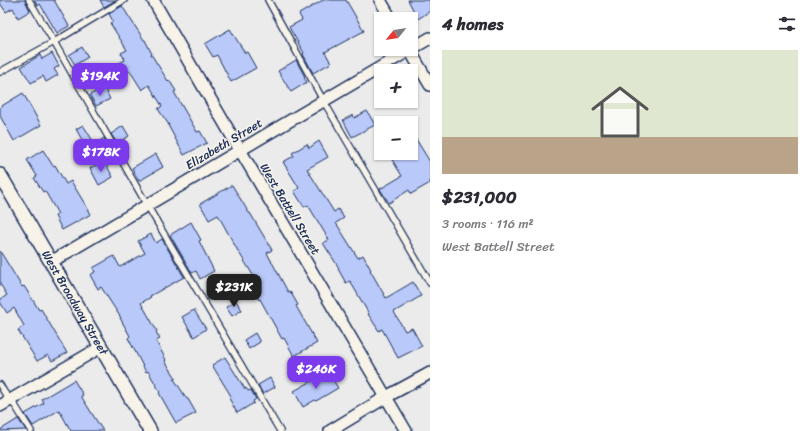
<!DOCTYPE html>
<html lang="en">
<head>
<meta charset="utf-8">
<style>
	:root { --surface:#fff; --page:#f7f7f7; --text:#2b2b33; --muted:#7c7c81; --accent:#7c3aed }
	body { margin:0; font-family:Sriracha,sans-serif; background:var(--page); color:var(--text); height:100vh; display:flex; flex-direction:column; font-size:15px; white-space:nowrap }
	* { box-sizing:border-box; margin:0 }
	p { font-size:13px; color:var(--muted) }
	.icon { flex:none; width:22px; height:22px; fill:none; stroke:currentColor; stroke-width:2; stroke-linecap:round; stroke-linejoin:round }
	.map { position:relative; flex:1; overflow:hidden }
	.drawer { display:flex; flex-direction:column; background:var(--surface); width:380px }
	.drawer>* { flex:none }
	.needle { width:26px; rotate:240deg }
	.tools { position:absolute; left:374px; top:12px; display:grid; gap:8px }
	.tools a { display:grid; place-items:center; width:44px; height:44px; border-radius:0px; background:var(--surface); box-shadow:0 1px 3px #0004; font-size:20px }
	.price { position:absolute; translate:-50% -34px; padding:0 9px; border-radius:8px; background:var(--accent); color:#fff; font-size:13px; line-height:26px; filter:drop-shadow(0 1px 2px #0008) }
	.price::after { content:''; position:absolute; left:50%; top:24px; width:12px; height:9px; margin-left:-6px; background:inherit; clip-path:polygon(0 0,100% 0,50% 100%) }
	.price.on { background:#222; color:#fff }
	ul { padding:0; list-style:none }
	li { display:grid; align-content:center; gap:8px; height:212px; padding:0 12px }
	li span { display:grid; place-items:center; height:124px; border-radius:0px; color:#555 }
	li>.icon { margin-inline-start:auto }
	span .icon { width:72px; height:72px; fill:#fffc; stroke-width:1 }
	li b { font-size:17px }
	h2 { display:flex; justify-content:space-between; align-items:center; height:48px; padding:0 12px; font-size:17px }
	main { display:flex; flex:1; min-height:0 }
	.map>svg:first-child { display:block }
</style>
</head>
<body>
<main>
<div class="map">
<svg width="430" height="431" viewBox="0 0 430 431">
	<rect width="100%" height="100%" fill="#ebebeb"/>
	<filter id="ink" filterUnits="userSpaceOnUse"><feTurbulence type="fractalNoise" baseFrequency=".025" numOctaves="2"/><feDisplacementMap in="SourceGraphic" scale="8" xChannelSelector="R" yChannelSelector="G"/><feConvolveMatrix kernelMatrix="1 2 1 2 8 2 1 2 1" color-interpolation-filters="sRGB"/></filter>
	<g filter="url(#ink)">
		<g fill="#b9c9f9" stroke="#1b2f5e">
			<path d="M0,0H25L30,11L18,18L13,8L6,12L0,3Z"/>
			<path d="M34,0H54L69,26L57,33L40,4L38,6Z"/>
			<path d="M100,0H116L104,7Z"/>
			<path d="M323,0H346L364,31L325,52L331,63L313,73L303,54L304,53L289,27L302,20L299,14Z"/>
			<path d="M408,0H430V11L418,19Z"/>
			<path d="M122,6L144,40H145L152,54H151L168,81L169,80L176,91L174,92L197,132L200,131L207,143L184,155L168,125H169L158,109L162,106L149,85L142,90L130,71L125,73L119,63L125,60L121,53L127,50L110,23L113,21L109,14Z"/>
			<path d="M230,29L245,53L247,52L256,68L231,82L217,55L213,57L205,44Z"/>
			<path d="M82,47L88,57L75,65L69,55Z"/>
			<path d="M52,53L59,66L54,69L58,75L46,82L43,76L31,83L21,67L40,55L42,59Z"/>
			<path d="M296,60L305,77L304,78L307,82L291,92L278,71Z"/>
			<path d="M104,87L110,99L96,106L90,95Z"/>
			<path d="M23,93L41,125L14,141L0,116V107Z"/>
			<path d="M367,111L375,125L352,137L343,120L353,115L354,118Z"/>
			<path d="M83,125L95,144L104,138L109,147L92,158L76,129Z"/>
			<path d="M123,126L129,136L117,143L111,134Z"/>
			<path d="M411,131L430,162V183L411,194L409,190L389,203L380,189L402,176L388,153H411Z"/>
			<path d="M319,141L328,157L307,169L334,212L338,209L344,218L336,223L358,258L363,255L371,270H370L386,298L413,282L421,296L394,312L405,331L412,328L422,346L398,358L382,329L379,331L368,314H369L350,281L346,283L338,269L339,268L323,243L329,240L308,205L304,207L294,191L299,188L283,162L294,156L292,153L307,144L309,148Z"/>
			<path d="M43,150L53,166L55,165L66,184L71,181L91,214L62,230L55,216L58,214L45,191L43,192L34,178L37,176L27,160Z"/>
			<path d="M156,154L163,167L139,181L132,168Z"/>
			<path d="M104,161L113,177L99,185L90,168Z"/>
			<path d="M232,185L249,213H250L272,250L267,253L288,292L290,291L298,305L296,306L317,343L294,356L284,338L282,339L260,299L259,300L249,284L256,280L238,251L218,215L209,220L200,204Z"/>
			<path d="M191,222L201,240L199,241L214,271L200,279L196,271L192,273L170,235Z"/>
			<path d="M151,234L156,243L162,239L184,277L150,296L151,297L141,303L157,331L156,332L160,339L156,341L166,360L165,361L176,378L174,379L187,399H188L196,413L176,423L159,393L160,392L148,371L146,372L128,338L130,336L120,318H121L101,287L98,289L90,275L95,272L93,268L114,256L120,267L145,253L138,241Z"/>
			<path d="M0,251L22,287L24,286L39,310L41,309L67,353L52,361L48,355L37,361L18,330L24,326L14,308L7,313L0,302V300L7,295L0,284Z"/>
			<path d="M236,301L242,310L232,316L226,307Z"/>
			<path d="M194,310L206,329L194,337L182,317Z"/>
			<path d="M255,333L260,342L249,349L244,340Z"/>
			<path d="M225,357L245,389L246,388L248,391L251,390L256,399L253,401L254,403L237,413L229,398L231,396L212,365Z"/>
			<path d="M328,372L338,388L316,401L315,400L303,407L294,391Z"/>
			<path d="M270,378L275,387L263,394L258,385Z"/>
			<path d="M74,380L83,395L81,396L103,431H71L59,410L33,426L25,414L44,403L42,399Z"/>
			<path d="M18,419L26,430L0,431V430Z"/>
		</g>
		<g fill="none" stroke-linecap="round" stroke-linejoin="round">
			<g stroke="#1b2f5e" stroke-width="8">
				<g id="service">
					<path d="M29,0L54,42L147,205L280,431"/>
					<path d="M268,0L323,100L430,283"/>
					<path d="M0,72L54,42L124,0"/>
					<path d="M0,385L4,392L16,407L31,431"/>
				</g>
			</g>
			<g stroke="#1b2f5e" stroke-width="14">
				<g id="minor">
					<path d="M153,0L240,150L406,431"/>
					<path d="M380,0L391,19"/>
					<path d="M409,49L430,85"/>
					<path d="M51,262L430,38"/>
					<path d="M0,406L101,347"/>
					<path d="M330,431L386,397L430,373"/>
				</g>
			</g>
			<g stroke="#1b2f5e" stroke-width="16">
				<g id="tertiary">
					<path id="s1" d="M0,175L150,431"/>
				</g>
			</g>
			<use href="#service" stroke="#f7f3e8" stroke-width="5.5"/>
			<use href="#minor" stroke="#f7f3e8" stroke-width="11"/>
			<use href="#tertiary" stroke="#f7f3e8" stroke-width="13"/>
		</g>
	</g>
	<g text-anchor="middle" stroke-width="3" stroke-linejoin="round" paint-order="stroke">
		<g font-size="12" fill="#1b2f5e" stroke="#f7f3e8">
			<text transform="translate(224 144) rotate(-31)" y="4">Elizabeth Street</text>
			<text transform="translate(290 209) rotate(59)" y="4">West Battell Street</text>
			<text dy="4" stroke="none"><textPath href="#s1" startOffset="148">West Broadway Street</textPath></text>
		</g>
	</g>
</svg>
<div class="tools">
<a><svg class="needle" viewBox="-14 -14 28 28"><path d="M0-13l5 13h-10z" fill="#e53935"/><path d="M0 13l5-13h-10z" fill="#7c7c81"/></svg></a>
<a>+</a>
<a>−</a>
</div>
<b class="price" style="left:100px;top:97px">$194K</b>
<b class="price" style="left:101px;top:173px">$178K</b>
<b class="price on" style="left:234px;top:308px">$231K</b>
<b class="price" style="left:316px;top:390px">$246K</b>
</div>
<section class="drawer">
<h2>4 homes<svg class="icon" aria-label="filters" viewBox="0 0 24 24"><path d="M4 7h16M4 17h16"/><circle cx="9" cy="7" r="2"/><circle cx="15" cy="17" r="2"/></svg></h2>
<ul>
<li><span style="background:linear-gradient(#dfe7d0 70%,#b9a48a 0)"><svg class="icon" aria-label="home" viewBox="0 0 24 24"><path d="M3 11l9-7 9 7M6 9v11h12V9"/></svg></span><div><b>$231,000</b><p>3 rooms · 116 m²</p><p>West Battell Street</p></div></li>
</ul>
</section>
</main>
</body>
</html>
